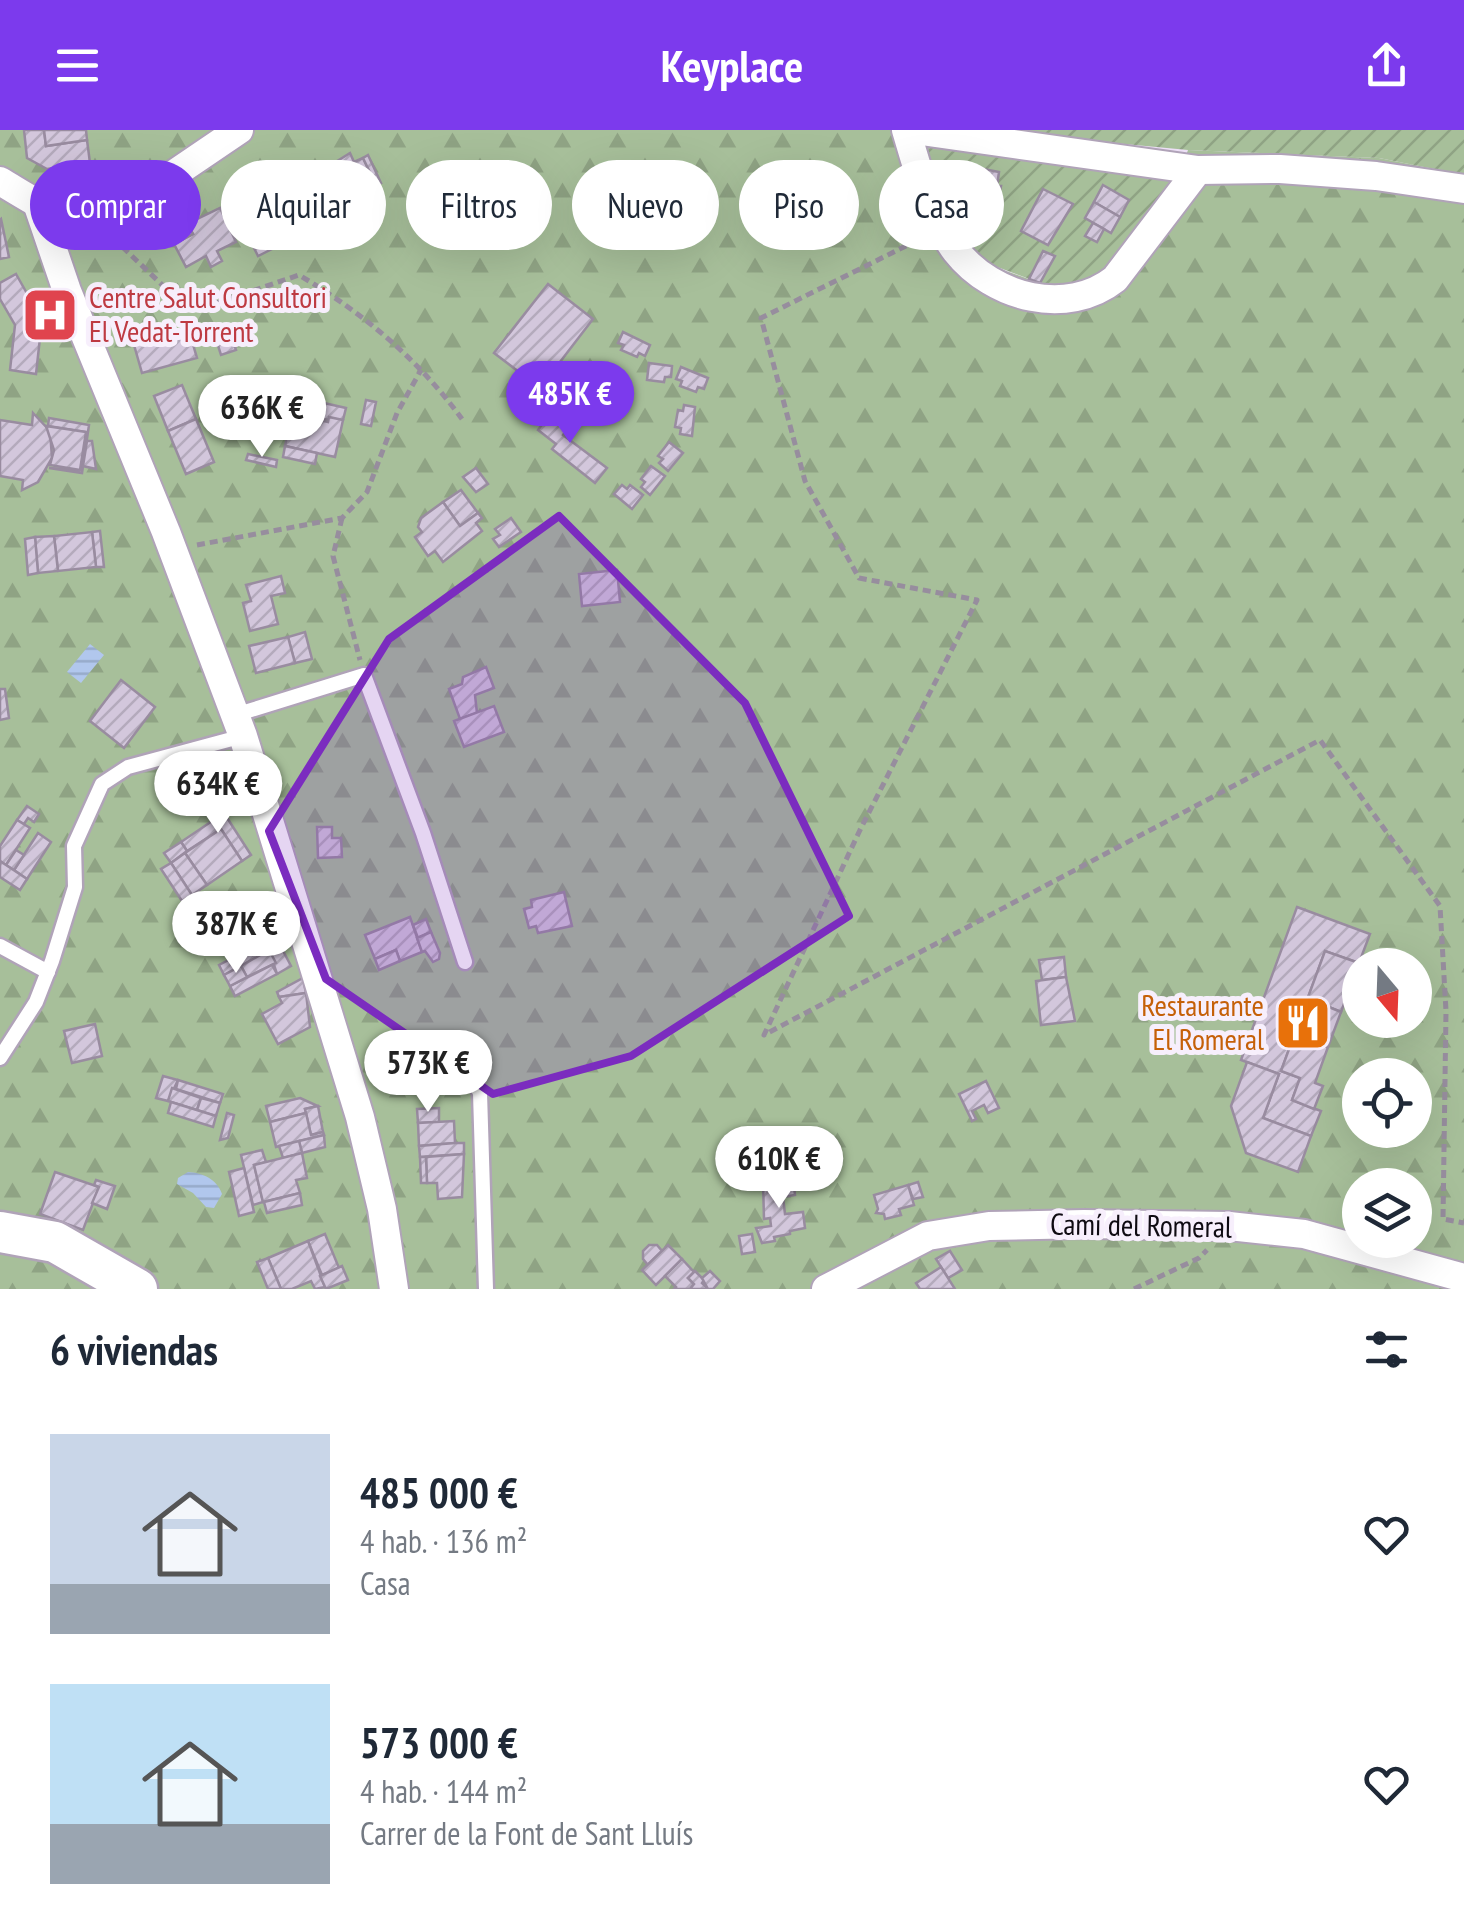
<!DOCTYPE html>
<html lang="es">
<head>
<meta charset="utf-8">
<style>
	:root { --surface:#fff; --page:#f2f2f3; --text:#1f2937; --muted:#747a83; --accent:#7c3aed }
	body { margin:0; font-family:"PT Sans Narrow",sans-serif; background:var(--page); color:var(--text); height:100vh; display:flex; flex-direction:column; font-size:38px; white-space:nowrap }
	* { box-sizing:border-box; margin:0 }
	p { font-size:32px; color:var(--muted) }
	.icon { flex:none; width:55px; height:55px; fill:none; stroke:currentColor; stroke-width:2; stroke-linecap:round; stroke-linejoin:round }
	.map { position:relative; height:1159px; overflow:hidden }
	.sheet { display:flex; flex-direction:column; background:var(--surface); flex:1 }
	.sheet>* { flex:none }
	.banner { position:absolute; left:30px; top:30px; width:1405px; height:90px; display:flex; gap:20px }
	.needle { width:65px; rotate:161deg }
	.tools { position:absolute; left:1342px; top:818px; display:grid; gap:20px }
	.tools a { display:grid; place-items:center; width:90px; height:90px; border-radius:50%; background:var(--surface); box-shadow:0 10px 40px #0002; font-size:50px }
	.price { position:absolute; translate:-50% -85px; padding:0 22px; border-radius:35px; background:#fff; color:#222; font-size:32px; line-height:65px; filter:drop-shadow(0 2px 5px #0008) }
	.price::after { content:''; position:absolute; left:50%; top:60px; width:30px; height:22px; margin-left:-15px; background:inherit; clip-path:polygon(0 0,100% 0,50% 100%) }
	.price.current { background:var(--accent); color:#fff }
	ul { padding:0; list-style:none }
	li { display:flex; align-items:center; gap:30px; height:250px; padding:0 50px }
	li span { display:grid; place-items:center; flex:none; width:280px; height:200px; border-radius:0px; color:#555 }
	li>.icon { margin-inline-start:auto }
	span .icon { width:120px; height:120px; fill:#fffc; stroke-width:1 }
	li b { font-size:42px }
	h2 { display:flex; justify-content:space-between; align-items:center; height:120px; padding:0 50px; font-size:42px }
	.tag { padding:0 35px; border-radius:45px; background:var(--surface); box-shadow:0 10px 40px #0002; font-size:35px; line-height:90px }
	.tag.current { background:var(--accent); color:#fff }
	header { display:flex; justify-content:space-between; align-items:center; height:130px; padding:0 50px; background:var(--accent); color:#fff; font-size:45px; font-weight:700 }
	.map>svg:first-child { display:block }
</style>
</head>
<body>
<header><svg class="icon" aria-label="menu" viewBox="0 0 24 24"><path d="M4 6h16M4 12h16M4 18h16"/></svg>Keyplace<svg class="icon" aria-label="share" viewBox="0 0 24 24"><path d="M12 15V3M7 8l5-5 5 5M5 13v7h14v-7"/></svg></header>
<div class="map">
<svg width="1464" height="1159" viewBox="0 0 1464 1159">
	<defs>
		<pattern id="forest-firs" width="22" height="20" patternUnits="userSpaceOnUse" patternTransform="scale(2.5)"><rect width="22" height="20" fill="#a7bf9a"/><path d="M5 1l3.5 6h-7zM16 11l3.5 6h-7z" fill="#8fa384"/></pattern>
		<pattern id="garden-furrows" width="10" height="10" patternUnits="userSpaceOnUse" patternTransform="scale(2.5)"><rect width="10" height="10" fill="#a7bf9a"/><path d="M-1 1l2-2M0 10L10 0M9 11l2-2" fill="none" stroke="#8fa384"/></pattern>
		<pattern id="water-rules" width="6" height="5" patternUnits="userSpaceOnUse" patternTransform="scale(2.5)"><rect width="6" height="5" fill="#b1c7ed"/><path d="M0 2.5h6" fill="none" stroke="#97aaca"/></pattern>
		<pattern id="building-hatch" width="6" height="6" patternUnits="userSpaceOnUse" patternTransform="scale(2.5)"><rect width="6" height="6" fill="#d3c7dc"/><path d="M-1 1l2-2M0 6l6-6M5 7l2-2" fill="none" stroke="#b4aabc"/></pattern>
	</defs>
	<rect width="100%" height="100%" fill="#ede0f6"/>
	<path fill="url(#forest-firs)" fill-rule="evenodd" d="M0,0H909L992,136L1054,158L1180,42L1188,20L1379,28L1464,45V1159H0ZM1360,835H1415V890H1360ZM1360,945H1415V1000H1360ZM1360,1055H1415V1110H1360Z"/>
	<g fill="url(#garden-furrows)">
		<path d="M977,0H1464V45L1379,28L1188,20Z"/>
		<path d="M921,17H937L1180,42L1108,137L1086,154L1054,158L992,135L974,123L960,106Z"/>
	</g>
	<g fill="url(#water-rules)">
		<path d="M90,514L104,525L81,553L67,542Z"/>
		<path d="M188,1042C203,1043 217,1049 222,1064L214,1078L206,1077L193,1063L177,1054L178,1048Z"/>
	</g>
	<g fill="url(#building-hatch)" stroke="#998ca0" stroke-width="2.5">
		<path d="M24,0H44L46,16L87,10L90,33L47,39L27,28Z"/>
		<path d="M44,0H86L87,10L46,16Z"/>
		<path d="M350,23L354,32L363,28L376,55L348,69L331,35Z"/>
		<path d="M368,25L381,53L376,55L363,28Z"/>
		<path d="M331,35L348,69L319,83L306,55L315,51L311,43Z"/>
		<path d="M973,37L999,42L997,56H1001L996,80L966,74Z"/>
		<path d="M306,55L319,83L314,85L301,58Z"/>
		<path d="M1103,55L1129,70L1120,87L1094,72Z"/>
		<path d="M1043,59L1073,74L1048,115L1021,101Z"/>
		<path d="M1094,72L1120,87L1111,103L1085,88Z"/>
		<path d="M966,74L996,80L994,87L964,81Z"/>
		<path d="M220,78L236,112L217,121L222,131L211,137L206,126L186,137L174,114L193,104L187,94Z"/>
		<path d="M1,89L9,127L0,129V90Z"/>
		<path d="M1093,93L1104,99L1097,112L1085,106Z"/>
		<path d="M187,94L193,104L174,114L169,103Z"/>
		<path d="M273,106L278,116L258,126L253,116Z"/>
		<path d="M1043,121L1055,126L1040,153L1029,149Z"/>
		<path d="M16,144L42,190L36,244L10,240L15,195L0,169V153Z"/>
		<path d="M548,154L593,189L540,258L494,223Z"/>
		<path d="M228,195L236,220L221,225L213,200Z"/>
		<path d="M189,201L197,228L142,243L134,215Z"/>
		<path d="M623,202L650,215L645,226L639,223L637,227L621,220L624,215L618,213Z"/>
		<path d="M649,233L672,236L671,247H665L664,252L647,250Z"/>
		<path d="M681,237L708,248L704,259L698,257L696,262L680,256L682,251L676,249Z"/>
		<path d="M182,255L196,289L168,301L154,266Z"/>
		<path d="M366,270L376,272L371,296L361,294Z"/>
		<path d="M324,273L346,278L343,290L315,289L314,295L291,290L293,283L309,287L310,281L316,283Z"/>
		<path d="M684,275L695,277L692,306L680,304L681,298L675,297L678,280L683,281Z"/>
		<path d="M555,277L573,291L563,305L607,338L595,353L552,319L556,314L538,300Z"/>
		<path d="M262,280L281,284L278,301L258,297Z"/>
		<path d="M33,283L50,301L52,328L38,352L22,360L23,350L0,346V290L32,295Z"/>
		<path d="M329,287L343,290L335,327L285,316L291,290L314,295L315,289L328,292Z"/>
		<path d="M49,288L89,295L82,343L49,338L80,340L86,302L48,296Z"/>
		<path d="M196,289L214,332L186,344L168,301Z"/>
		<path d="M46,296L86,302L80,340L50,335L54,320Z"/>
		<path d="M87,311H92L96,339L83,336Z"/>
		<path d="M669,312L683,323L668,341L659,333L663,329L658,326Z"/>
		<path d="M285,316L317,323L315,334L283,327Z"/>
		<path d="M248,324L277,330L276,337L246,330Z"/>
		<path d="M651,336L665,346L650,365L641,357L645,352L641,349Z"/>
		<path d="M476,338L488,354L476,362L463,347Z"/>
		<path d="M622,355L627,359L630,355L643,365L632,379L614,364Z"/>
		<path d="M461,360L478,383L460,396L443,372Z"/>
		<path d="M443,372L460,396L478,383L482,388L476,393L482,401L443,432L435,421L428,426L415,407L422,402L418,397L421,388Z"/>
		<path d="M511,388L521,402L499,417L493,409L500,405L495,399Z"/>
		<path d="M100,401L104,437H96L92,402Z"/>
		<path d="M92,402L96,437L58,441L54,406Z"/>
		<path d="M54,406L58,441L38,443L35,407Z"/>
		<path d="M35,407L38,443L28,445L25,409Z"/>
		<path d="M617,440L620,472L582,476L579,444Z"/>
		<path d="M281,446L285,463L271,466L278,494L250,501L243,473L251,471L246,455Z"/>
		<path d="M305,502L312,529L295,533L288,507Z"/>
		<path d="M288,507L295,533L256,543L249,516Z"/>
		<path d="M486,537L494,558L475,565L477,583L460,589L449,559L462,554L463,547Z"/>
		<path d="M121,550L155,577L124,618L90,591Z"/>
		<path d="M0,559H5L9,588L0,590Z"/>
		<path d="M494,576L504,602L464,617L454,591Z"/>
		<path d="M27,676L39,684L34,692L28,688L24,694L17,690Z"/>
		<path d="M224,683L251,725L242,731L221,699L187,721L181,712Z"/>
		<path d="M17,690L30,698L6,735L0,731V716Z"/>
		<path d="M317,697H332V708H341L342,727L318,728Z"/>
		<path d="M221,699L242,731L207,755L185,723Z"/>
		<path d="M38,703L51,712L27,749L14,740Z"/>
		<path d="M181,712L187,721L171,733L164,723Z"/>
		<path d="M16,720L24,725L14,740L6,735Z"/>
		<path d="M185,723L207,755L192,765L171,733Z"/>
		<path d="M0,731L27,749L20,760L0,747Z"/>
		<path d="M171,733L192,765L182,771L161,739Z"/>
		<path d="M564,762L572,796L538,803L536,796L529,798L524,779L532,777L531,770Z"/>
		<path d="M1297,777L1370,804L1359,833L1325,821L1281,941L1300,948L1292,970L1321,981L1311,1006L1263,988L1279,944L1241,930Z"/>
		<path d="M410,787L422,822L400,831L396,820L375,829L365,805Z"/>
		<path d="M426,789L431,802L418,808L413,795Z"/>
		<path d="M431,802L440,823L439,829L433,832L425,821L422,822L417,808Z"/>
		<path d="M261,813L266,823L224,845L219,835Z"/>
		<path d="M280,815L291,836L277,844L269,820Z"/>
		<path d="M269,820L276,833L247,847L241,836Z"/>
		<path d="M396,820L400,831L379,840L375,829Z"/>
		<path d="M1325,821L1359,833L1341,882L1324,875L1311,911L1328,917L1315,953L1323,956L1314,979L1292,970L1300,948L1281,941Z"/>
		<path d="M1064,827L1066,847L1042,850L1039,830Z"/>
		<path d="M272,835L277,844L235,866L230,856Z"/>
		<path d="M241,836L247,847L230,856L224,845Z"/>
		<path d="M1066,847L1075,891L1041,895L1036,851Z"/>
		<path d="M303,848L306,863L279,867L277,862Z"/>
		<path d="M306,863L310,897L278,914L262,884L282,873L279,867Z"/>
		<path d="M1324,875L1341,882L1328,917L1311,911Z"/>
		<path d="M95,894L102,926L72,933L64,901Z"/>
		<path d="M1247,932L1279,944L1263,988L1311,1006L1298,1042L1246,1023L1231,976Z"/>
		<path d="M163,946L178,950L168,971L156,968Z"/>
		<path d="M178,950L223,964L220,973L176,959Z"/>
		<path d="M986,951L999,978L988,983L984,975L972,981L976,989L972,991L959,964Z"/>
		<path d="M172,958L201,968L197,980L168,971Z"/>
		<path d="M201,968L220,973L216,986L197,980Z"/>
		<path d="M300,968L318,976L305,979L306,983L270,992L266,976Z"/>
		<path d="M171,972L216,986L213,997L168,983Z"/>
		<path d="M318,976L323,1002L311,1005L305,979Z"/>
		<path d="M439,978V992L418,993L417,979Z"/>
		<path d="M227,983L234,985L228,1008L220,1010Z"/>
		<path d="M306,983L311,1005L323,1002L324,1005L276,1017L270,992Z"/>
		<path d="M454,991L455,1013L419,1016L418,993Z"/>
		<path d="M324,1005L325,1017L302,1023L299,1011Z"/>
		<path d="M299,1011L302,1023L283,1028L279,1016Z"/>
		<path d="M455,1013H464V1024L420,1027L419,1016Z"/>
		<path d="M262,1020L266,1032L254,1035L263,1072L253,1075L241,1025Z"/>
		<path d="M302,1023L307,1048L296,1050L300,1063L263,1072L254,1035Z"/>
		<path d="M464,1024L462,1067L438,1069L437,1053H427L426,1027Z"/>
		<path d="M420,1027H426L427,1053H421Z"/>
		<path d="M244,1038L254,1082L239,1086L229,1042Z"/>
		<path d="M55,1042L99,1057L83,1100L40,1084Z"/>
		<path d="M793,1048L795,1065L783,1067L785,1084L803,1082L805,1098L790,1101V1104L774,1107L775,1111L762,1113L756,1098L771,1096L770,1088L764,1089L763,1052Z"/>
		<path d="M96,1050L115,1056L107,1079L92,1073L99,1057L94,1055Z"/>
		<path d="M918,1052L923,1067L913,1069L908,1055Z"/>
		<path d="M908,1055L914,1075L899,1079L901,1085L885,1089L884,1084L876,1083L878,1079L874,1065Z"/>
		<path d="M300,1063L302,1075L267,1083L264,1072Z"/>
		<path d="M325,1104L339,1138L322,1145L308,1111Z"/>
		<path d="M752,1104L755,1122L742,1124L739,1106Z"/>
		<path d="M308,1111L325,1157L315,1159L311,1151L292,1159H281L268,1128Z"/>
		<path d="M649,1115H657L662,1121L648,1135L643,1129V1121Z"/>
		<path d="M668,1115L682,1129L656,1155L642,1140Z"/>
		<path d="M950,1121L962,1140L948,1148L936,1129Z"/>
		<path d="M268,1128L281,1159H268L257,1132Z"/>
		<path d="M682,1129L694,1142L688,1148L694,1154L690,1159H674L676,1157L665,1146Z"/>
		<path d="M342,1136L348,1150L326,1159L320,1146Z"/>
		<path d="M941,1137L955,1159H920L916,1153Z"/>
		<path d="M695,1141L704,1150L702,1153L708,1159H690L694,1154L688,1148Z"/>
		<path d="M710,1141L720,1151L713,1159H708L702,1148Z"/>
	</g>
	<g fill="none" stroke-linecap="round" stroke-linejoin="round">
		<g stroke="#b0a3b8" stroke-width="19">
			<g id="lane">
				<path d="M235,585L364,545L423,703L465,832"/>
				<path d="M0,816L48,842"/>
				<path d="M0,928L36,872L52,831L75,757L74,716L102,654L128,637L243,606"/>
				<path d="M472,947L480,963L486,1159"/>
			</g>
		</g>
		<g stroke="#b0a3b8" stroke-width="32">
			<g id="street">
				<path d="M906,0C918,40 930,88 956,121C993,168 1067,187 1115,149L1198,40"/>
				<path d="M914,0L1198,40L1280,39L1376,46L1464,59"/>
				<path d="M0,51C44,77 73,101 124,78L239,0"/>
				<path d="M37,73L67,161L166,402L243,606L360,987L382,1079L394,1159"/>
				<path d="M826,1159L928,1106L989,1096L1084,1094L1229,1096L1304,1104L1464,1148"/>
			</g>
		</g>
		<g stroke="#b0a3b8" stroke-width="45">
			<path id="secondary" d="M0,1102L55,1112L137,1159"/>
		</g>
		<g stroke="#978d9e" stroke-width="5" stroke-dasharray="8 5" stroke-linecap="butt">
			<path d="M113,108L177,169L202,178L299,145C363,183 418,229 462,289"/>
			<path d="M918,110L761,188L805,351L859,448L977,470L860,700L764,905L1320,610L1440,776L1446,881L1443,1089L1464,1093"/>
			<path d="M342,388L333,426L360,530"/>
			<path d="M197,415L342,388L367,362L397,283L421,240"/>
			<path d="M1134,1159L1199,1128L1207,1120"/>
		</g>
		<use href="#lane" stroke="#fff" stroke-width="14"/>
		<use href="#street" stroke="#fff" stroke-width="28"/>
		<use href="#secondary" stroke="#fff" stroke-width="40"/>
	</g>
	<path fill="#7b2cbf" fill-opacity="0.2" stroke="#7b2cbf" stroke-width="8" stroke-linejoin="round" d="M559,386L745,573L849,786L631,926L493,964L326,849L269,701L389,509Z"/>
	<defs>
		<g id="hospital-square" transform="scale(2.875)"><rect x="-9" y="-9" width="18" height="18" rx="4" fill="#e0444e" stroke="#f7effc"/><path d="M-5-5h3v3.5h4V-5h3V5h-3V1.5h-4V5h-3Z" fill="#fff"/></g>
		<g id="restaurant-square" transform="scale(2.875)"><rect x="-9" y="-9" width="18" height="18" rx="4" fill="#e8710a" stroke="#f7effc"/><path d="M-5-6h1v4h1v-4h1v4h1v-4h1v5L-1.5 .5V6h-2V.5L-5-1ZM5-6V6H3V1.5H1.5Q1.5-4 5-6Z" fill="#fff"/></g>
	</defs>
	<g fill-rule="evenodd">
		<use href="#hospital-square" x="50" y="185"/>
		<use href="#restaurant-square" x="1303" y="893"/>
	</g>
	<g text-anchor="middle" stroke-width="10" stroke-linejoin="round" paint-order="stroke">
		<g font-size="30" fill="#be3a42" stroke="#f7effc" text-anchor="start">
			<text x="89" y="178">Centre Salut Consultori<tspan x="89" dy="34">El Vedat-Torrent</tspan></text>
		</g>
		<g font-size="30" fill="#c56008" stroke="#f7effc" text-anchor="end">
			<text x="1264" y="886">Restaurante<tspan x="1264" dy="34">El Romeral</tspan></text>
		</g>
		<g font-size="30" fill="#0f0b12" stroke="#f7effc">
			<text transform="translate(1141 1096) rotate(1)" y="10">Camí del Romeral</text>
		</g>
	</g>
</svg>
<div class="tools">
<a><svg class="needle" viewBox="-14 -14 28 28"><path d="M0-13l5 13h-10z" fill="#e53935"/><path d="M0 13l5-13h-10z" fill="#747a83"/></svg></a>
<a><svg class="icon" aria-label="locate" viewBox="0 0 24 24"><circle cx="12" cy="12" r="6"/><path d="M12 2v4M12 18v4M2 12h4M18 12h4"/></svg></a>
<a><svg class="icon" aria-label="layers" viewBox="0 0 24 24"><path d="M12 4l9 5-9 5-9-5zM3 14l9 5 9-5"/></svg></a>
</div>
<b class="price current" style="left:570px;top:316px">485K €</b>
<b class="price" style="left:262px;top:330px">636K €</b>
<b class="price" style="left:218px;top:706px">634K €</b>
<b class="price" style="left:236px;top:846px">387K €</b>
<b class="price" style="left:428px;top:985px">573K €</b>
<b class="price" style="left:779px;top:1081px">610K €</b>
<div class="banner">
<a class="tag current">Comprar</a>
<a class="tag">Alquilar</a>
<a class="tag">Filtros</a>
<a class="tag">Nuevo</a>
<a class="tag">Piso</a>
<a class="tag">Casa</a>
</div>
</div>
<section class="sheet">
<h2>6 viviendas<svg class="icon" aria-label="filters" viewBox="0 0 24 24"><path d="M4 7h16M4 17h16"/><circle cx="9" cy="7" r="2"/><circle cx="15" cy="17" r="2"/></svg></h2>
<ul>
<li><span style="background:linear-gradient(#c9d6e8 75%,#9aa5b1 0)"><svg class="icon" aria-label="home" viewBox="0 0 24 24"><path d="M3 11l9-7 9 7M6 9v11h12V9"/></svg></span><div><b>485 000 €</b><p>4 hab. · 136 m²</p><p>Casa</p></div><svg class="icon" aria-label="heart" viewBox="0 0 24 24"><path d="M12 20l-8-8c-3-5 5-10 8-4 3-6 11-1 8 4z"/></svg></li>
<li><span style="background:linear-gradient(#bfe0f5 70%,#9aa5b1 0)"><svg class="icon" aria-label="home" viewBox="0 0 24 24"><path d="M3 11l9-7 9 7M6 9v11h12V9"/></svg></span><div><b>573 000 €</b><p>4 hab. · 144 m²</p><p>Carrer de la Font de Sant Lluís</p></div><svg class="icon" aria-label="heart" viewBox="0 0 24 24"><path d="M12 20l-8-8c-3-5 5-10 8-4 3-6 11-1 8 4z"/></svg></li>
</ul>
</section>
</body>
</html>
